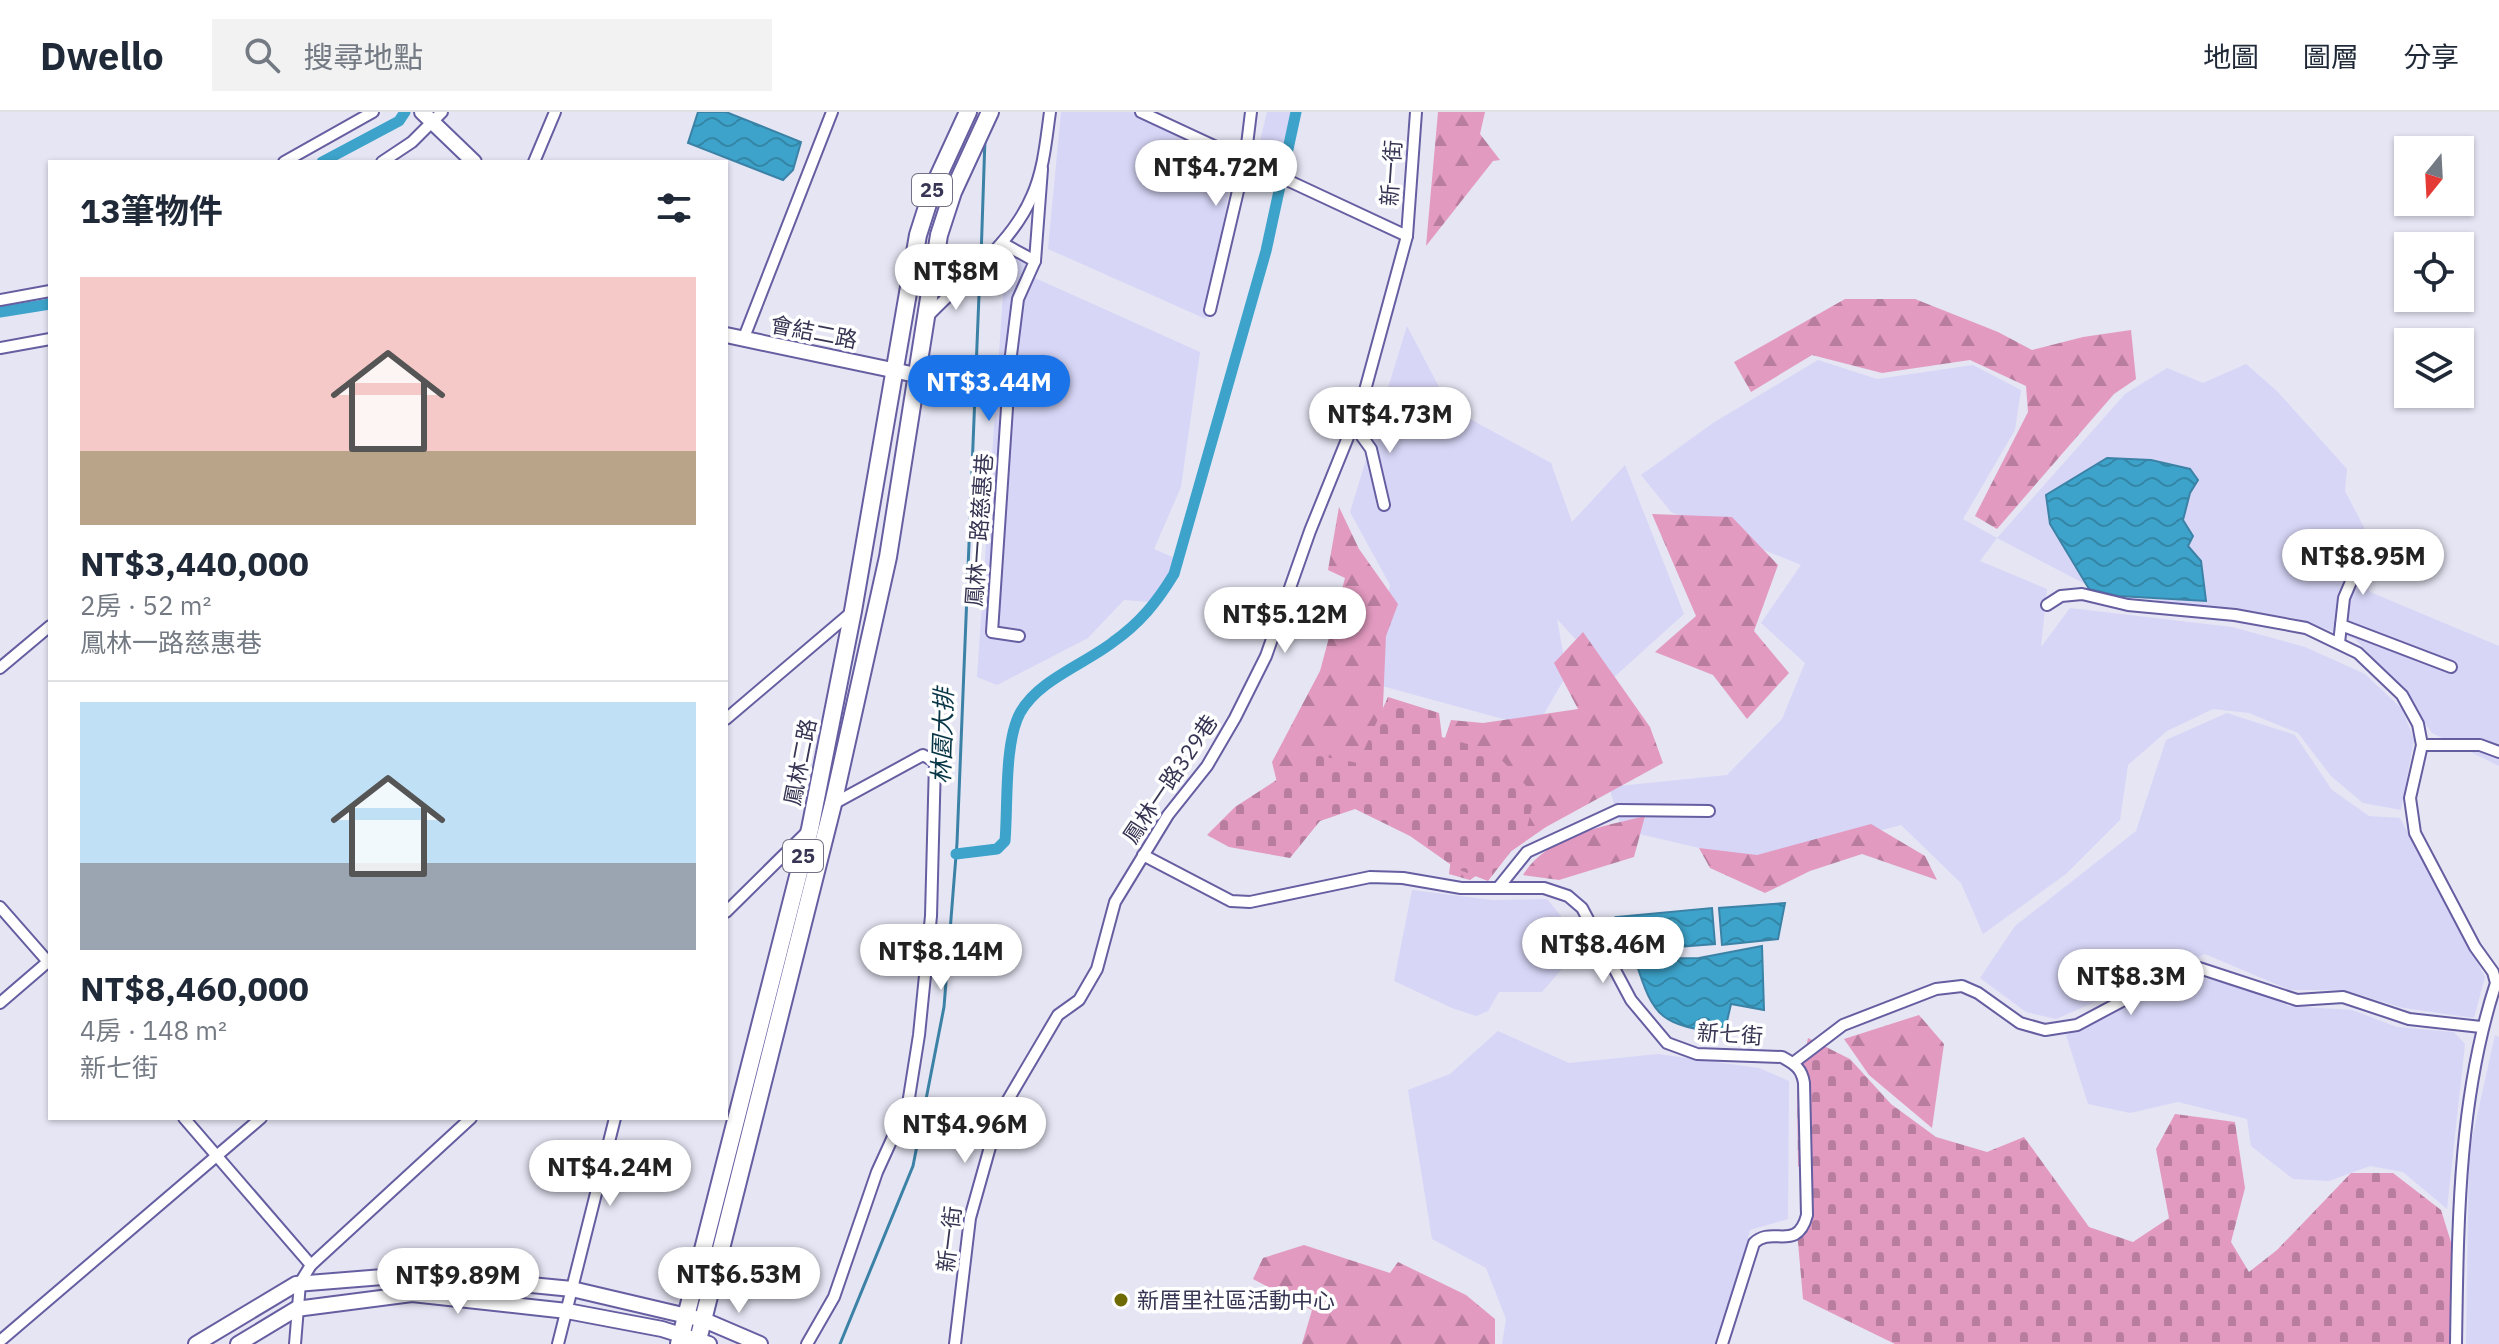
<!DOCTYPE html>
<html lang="zh-TW">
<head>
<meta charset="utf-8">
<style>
	:root { --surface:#fff; --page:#f2f2f3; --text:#1f2937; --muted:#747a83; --line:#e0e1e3; --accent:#1a73e8 }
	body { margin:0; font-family:"IBM Plex Sans","Noto Sans TC",sans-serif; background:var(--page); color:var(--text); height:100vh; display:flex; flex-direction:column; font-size:30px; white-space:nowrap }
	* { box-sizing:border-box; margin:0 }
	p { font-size:26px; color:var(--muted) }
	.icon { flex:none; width:44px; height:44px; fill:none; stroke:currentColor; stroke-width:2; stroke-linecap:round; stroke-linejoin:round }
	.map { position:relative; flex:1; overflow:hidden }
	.details { position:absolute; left:48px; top:48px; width:680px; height:960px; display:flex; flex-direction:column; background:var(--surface); border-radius:0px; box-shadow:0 2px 6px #0004 }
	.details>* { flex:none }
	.needle { width:52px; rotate:198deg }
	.fabs { position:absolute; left:2394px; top:24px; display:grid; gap:16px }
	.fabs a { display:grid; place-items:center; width:80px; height:80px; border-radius:0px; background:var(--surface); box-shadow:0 2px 6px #0004; font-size:40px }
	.price { position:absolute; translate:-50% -68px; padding:0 18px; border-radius:28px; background:#fff; color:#222; font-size:26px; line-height:52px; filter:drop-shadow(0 2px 4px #0008) }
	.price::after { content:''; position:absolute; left:50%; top:48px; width:24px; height:18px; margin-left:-12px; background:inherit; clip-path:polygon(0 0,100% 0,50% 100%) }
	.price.on { background:var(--accent); color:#fff }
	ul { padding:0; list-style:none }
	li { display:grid; align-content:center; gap:16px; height:424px; padding:0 32px }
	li+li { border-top:2px solid var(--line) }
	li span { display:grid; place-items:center; height:248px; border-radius:0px; color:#555 }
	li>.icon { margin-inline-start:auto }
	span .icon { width:144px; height:144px; fill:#fffc; stroke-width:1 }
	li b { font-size:34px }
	h2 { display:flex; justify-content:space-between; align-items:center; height:96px; padding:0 32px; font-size:34px }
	header { display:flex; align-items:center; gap:48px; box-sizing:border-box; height:112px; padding:0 40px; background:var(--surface); border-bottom:2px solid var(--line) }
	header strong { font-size:38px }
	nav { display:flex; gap:44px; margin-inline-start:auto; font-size:28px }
	.search { width:560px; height:72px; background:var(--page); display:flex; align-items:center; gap:20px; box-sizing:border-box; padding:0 28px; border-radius:0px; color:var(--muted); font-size:30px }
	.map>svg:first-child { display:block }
</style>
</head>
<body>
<header>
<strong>Dwello</strong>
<div class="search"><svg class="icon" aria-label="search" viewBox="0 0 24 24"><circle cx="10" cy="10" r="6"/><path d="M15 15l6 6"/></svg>搜尋地點</div>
<nav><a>地圖</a><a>圖層</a><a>分享</a></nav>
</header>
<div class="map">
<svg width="2499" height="1232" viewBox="0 0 2499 1232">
	<defs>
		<pattern id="forest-firs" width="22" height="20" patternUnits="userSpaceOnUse" patternTransform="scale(2)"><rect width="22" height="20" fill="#e39ac0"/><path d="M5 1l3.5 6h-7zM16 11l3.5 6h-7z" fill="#b97e9f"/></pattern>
		<pattern id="cemetery-stones" width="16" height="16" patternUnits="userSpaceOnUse" patternTransform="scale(2)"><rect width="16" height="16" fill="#e39ac0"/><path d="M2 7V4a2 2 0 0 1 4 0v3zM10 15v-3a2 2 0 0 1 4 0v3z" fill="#b97e9f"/></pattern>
		<pattern id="water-waves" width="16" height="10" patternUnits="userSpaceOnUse" patternTransform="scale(2)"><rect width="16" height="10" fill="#3da3ca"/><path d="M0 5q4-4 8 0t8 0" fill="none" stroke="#3486a7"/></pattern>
	</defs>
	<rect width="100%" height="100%" fill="#e5e5f4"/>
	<g fill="#d7d6f7">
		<path d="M1061,0H1143L1235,45L1206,207L1048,137Z"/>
		<path d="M1267,0H1300L1286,59L1256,46Z"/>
		<path d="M1006,138L1026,143V162L1200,240L1181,375L1154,437L1181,449L1162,491L1124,488L1088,526L997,573L977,565Z"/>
		<path d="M1407,214L1450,296L1551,351L1572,410L1625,353L1684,502L1612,567L1557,507L1567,562L1536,616L1371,571L1390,473L1350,400Z"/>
		<path d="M1818,248L1877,267L1973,253L2021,278L2015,318L1963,407L1997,426L2125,282L2167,256L2203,271L2246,252L2277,279L2347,357L2345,379L2368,423L2352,442L2370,480L2499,534V654L2432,621L2389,562L2355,527L2294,506L2130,485L2085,472L1997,426L1980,449L2047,477L2041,535L2070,496L2232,515L2305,535L2365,562L2402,597L2414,627L2401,698L2363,691L2331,664L2298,621L2249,601L2213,597L2167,619L2128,653L2120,708L2066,762L1983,822L1961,771L1901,713L1760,750L1622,718L1609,675L1727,663L1782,607L1805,551L1761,511L1801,453L1671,400L1641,363L1713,311Z"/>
		<path d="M2227,601L2295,623L2332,678L2369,704L2400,706L2485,865L2474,906L2403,896L2344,878H2290L2205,842L2056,907L2026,900L1980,866L2015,814L2136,719L2166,628Z"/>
		<path d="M1412,778L1492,788L1547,787L1561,804L1569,849L1542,880H1499L1488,899L1476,904L1452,896L1394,869Z"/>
		<path d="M2199,865L2248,877L2289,894L2352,898L2397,915L2454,920L2465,932L2447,1097L2403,1060L2370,1054L2329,1069L2293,1067L2251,1034L2247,1007L2178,990L2130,1001L2088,992L2066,923L2172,873Z"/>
		<path d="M1498,919L1569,951L1658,942L1759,956L1789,969L1788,1107L1750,1118L1720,1232H1502L1506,1207L1486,1156L1432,1127L1408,978L1450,962Z"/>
		<path d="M2495,923L2499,925V1232H2466L2469,1040Z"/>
	</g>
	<g fill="url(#forest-firs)">
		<path d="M1438,0H1485L1480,22L1500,48L1493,49L1426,134Z"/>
		<path d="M1845,187H1915L1998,220L2032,238L2083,225L2131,218L2136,267L2114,282L1997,417L1975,404L2028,300L2026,274L1970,248L1882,261L1812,243L1751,280L1734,250Z"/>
		<path d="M1339,395L1359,437L1398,492L1386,524L1381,640L1282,691L1272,650L1320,559L1345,466L1328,458Z"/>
		<path d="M1652,402L1732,405L1778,453L1754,519L1789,561L1747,607L1713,563L1655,540L1696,504Z"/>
		<path d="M1583,520L1650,615L1663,651L1546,715L1470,768L1449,762L1455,712L1438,647L1451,608L1483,611L1578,597L1554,551Z"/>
		<path d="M1645,704L1634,745L1559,768L1523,763C1548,723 1602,715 1645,704Z"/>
		<path d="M1871,712L1925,744L1937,768L1862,742L1810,759L1765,781L1710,756L1699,736L1757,743Z"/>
		<path d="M1919,903L1944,932L1932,1016L1869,963L1844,927Z"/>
		<path d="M1304,1133L1390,1161L1398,1150L1466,1183L1495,1207V1232H1302L1312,1198L1253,1167L1263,1146Z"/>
	</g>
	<g fill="url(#cemetery-stones)">
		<path d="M1388,585L1439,601L1442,625L1493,639L1535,683L1526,720L1488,769L1457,757L1410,724L1355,697L1320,709L1290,746L1229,735L1207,723L1235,695L1315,643L1358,651Z"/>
		<path d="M1808,926L1850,947L1891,992L1936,1025L1987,1040L2024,1025L2089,1115L2133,1130L2169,1106L2156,1037L2175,1002L2235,1010L2245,1076L2231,1130L2249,1160L2277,1138L2351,1061H2393L2441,1098L2460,1159L2454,1232H1895L1803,1187L1797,1119L1810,1068L1798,1054L1797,979Z"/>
	</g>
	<g fill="url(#water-waves)" stroke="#3b82a6" stroke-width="2">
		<path d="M698,0H726L801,30L793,58L783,68L688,31Z"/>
		<path d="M2107,346L2151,348L2190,357L2198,368L2190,381L2183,408L2193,424L2188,434L2201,449L2206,489L2118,484L2089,477L2050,412L2046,383Z"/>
		<path d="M1785,791L1778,827L1722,833L1719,796Z"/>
		<path d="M1712,796L1715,832L1639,838L1616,805Z"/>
		<path d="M1762,834L1764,898L1731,892L1724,922C1662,912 1654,909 1635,847L1699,846Z"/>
	</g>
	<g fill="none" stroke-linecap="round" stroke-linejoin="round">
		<g stroke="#3b82a6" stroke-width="3">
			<path d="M981,146L985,26"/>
			<path d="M840,1232L913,1054L944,895L957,731L980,158"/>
		</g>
		<g stroke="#3da3ca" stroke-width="11">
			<path d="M322,50L399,9L405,0"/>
			<path d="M0,200L50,192"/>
			<path d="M956,742L997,737L1005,729C1008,695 1004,631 1020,601C1038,568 1085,552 1113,530C1140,511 1157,490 1174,462L1266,139L1296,0"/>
		</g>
		<g stroke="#655ea1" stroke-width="14">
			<g id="street">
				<path d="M1141,0L1407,124"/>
				<path d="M284,50L373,0"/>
				<path d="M382,50L412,30L442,0"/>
				<path d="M534,50L555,0"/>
				<path d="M1002,131L1035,149"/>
				<path d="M0,188L50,179"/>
				<path d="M1210,198L1245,49L1251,0"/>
				<path d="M928,204C963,167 1012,132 1032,84C1044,57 1046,28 1050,0"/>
				<path d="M743,228L832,0"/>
				<path d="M0,236L50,227"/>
				<path d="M1353,312L1371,337L1384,393"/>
				<path d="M2047,493L2061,484L2082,482L2128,493L2235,503L2306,516L2358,541L2402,583L2418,612L2422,633L2410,686L2415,721L2475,835L2493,860L2496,871C2458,987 2458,1111 2456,1232"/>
				<path d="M2341,513L2451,555"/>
				<path d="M1019,524L992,520L1010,251L1018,187L1035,149L1042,57"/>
				<path d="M2339,531L2344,486L2353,465L2345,445"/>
				<path d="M0,556L50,514"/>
				<path d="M726,607L853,499"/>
				<path d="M2422,633H2480L2499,640"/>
				<path d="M1143,743L1231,789L1250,790L1370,765L1403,766L1461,776H1544L1568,784L1582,796L1631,888L1667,931L1697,942L1782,945C1795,952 1802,957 1804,971L1807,1103C1797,1141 1772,1113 1754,1131L1722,1232"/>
				<path d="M1498,776L1527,740L1618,698L1709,699"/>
				<path d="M0,795L50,852"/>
				<path d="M726,800L807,720"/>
				<path d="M0,891L50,848"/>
				<path d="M1793,951L1843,913L1936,877L1962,874L1978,881L2020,911L2045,918L2077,913L2171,863L2199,856L2297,888L2343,885L2409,907L2481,915"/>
				<path d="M184,1006L311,1153"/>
				<path d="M0,1229L261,1006"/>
				<path d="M295,1232L300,1171L311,1153L471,1006"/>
				<path d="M558,1232L615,1006"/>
				<path d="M807,1232L834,1185L877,1060L908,992L919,923L931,804L935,650L923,643L833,692"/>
				<path d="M955,1232L970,1106L999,1003L1058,903L1079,888L1097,857L1115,790L1168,703L1207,654L1235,606L1266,544L1310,419L1361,293L1407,124L1416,0"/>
			</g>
		</g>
		<g stroke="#655ea1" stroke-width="18">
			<g id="secondary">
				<path d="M422,0L474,50"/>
				<path d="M726,223L916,263"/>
				<path d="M196,1232L296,1172L420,1162L572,1177L704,1208L760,1232"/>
				<path d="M238,1232L296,1197L412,1182L567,1199L662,1217L709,1232"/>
			</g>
		</g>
		<g stroke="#655ea1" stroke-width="20">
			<g id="primary">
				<path d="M679,1232L810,717L853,499L918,123L933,76L968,0"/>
				<path d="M697,1232L833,692L888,445L939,123L953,80L990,0"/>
			</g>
		</g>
		<use href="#street" stroke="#fff" stroke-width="10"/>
		<use href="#secondary" stroke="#fff" stroke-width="14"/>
		<use href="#primary" stroke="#fff" stroke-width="16"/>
	</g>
	<circle fill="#6e6a04" stroke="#fff" stroke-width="3" cx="1121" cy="1188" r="8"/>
	<g text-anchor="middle" stroke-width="7" stroke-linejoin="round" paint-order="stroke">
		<g fill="#fff" stroke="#737287" stroke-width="2">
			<rect x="912" y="62" width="40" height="32" rx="6"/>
			<rect x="783" y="728" width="40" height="32" rx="6"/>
		</g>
		<g font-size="20" font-weight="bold" fill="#373553">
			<text x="932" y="85">25</text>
			<text x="803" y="751">25</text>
		</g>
		<g font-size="22" fill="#373553" stroke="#fff">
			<text transform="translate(1391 61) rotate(-86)" y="8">新一街</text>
			<text transform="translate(814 220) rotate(11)" y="8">會結二路</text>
			<text transform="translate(979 418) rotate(-86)" y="8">鳳林一路慈惠巷</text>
			<text transform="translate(800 650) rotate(-79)" y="8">鳳林二路</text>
			<text transform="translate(1170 667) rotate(-56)" y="8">鳳林一路329巷</text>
			<text transform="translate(1730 922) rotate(4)" y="8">新七街</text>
			<text transform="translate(949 1127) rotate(-83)" y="8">新一街</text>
		</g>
		<g font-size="22" fill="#373553" stroke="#fff" text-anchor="start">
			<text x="1137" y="1196">新厝里社區活動中心</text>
		</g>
		<g font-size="24" font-style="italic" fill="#063545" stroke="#fff">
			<text transform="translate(943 624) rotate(-88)" y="8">林園大排</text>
		</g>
	</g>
</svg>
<div class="fabs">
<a><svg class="needle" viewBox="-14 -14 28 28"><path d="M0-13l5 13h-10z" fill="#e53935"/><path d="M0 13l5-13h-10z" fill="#747a83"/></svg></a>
<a><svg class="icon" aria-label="locate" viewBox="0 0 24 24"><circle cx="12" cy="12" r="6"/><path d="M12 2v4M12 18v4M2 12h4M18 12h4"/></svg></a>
<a><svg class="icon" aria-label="layers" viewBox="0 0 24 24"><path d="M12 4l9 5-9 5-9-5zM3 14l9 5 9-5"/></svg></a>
</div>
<b class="price" style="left:1216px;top:96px">NT$4.72M</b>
<b class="price" style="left:956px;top:200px">NT$8M</b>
<b class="price on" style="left:989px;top:311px">NT$3.44M</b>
<b class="price" style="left:1390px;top:343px">NT$4.73M</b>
<b class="price" style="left:2363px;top:485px">NT$8.95M</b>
<b class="price" style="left:1285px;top:543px">NT$5.12M</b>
<b class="price" style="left:1603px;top:873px">NT$8.46M</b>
<b class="price" style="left:941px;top:880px">NT$8.14M</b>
<b class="price" style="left:2131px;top:905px">NT$8.3M</b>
<b class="price" style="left:965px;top:1053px">NT$4.96M</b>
<b class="price" style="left:610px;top:1096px">NT$4.24M</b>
<b class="price" style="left:739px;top:1203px">NT$6.53M</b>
<b class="price" style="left:458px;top:1204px">NT$9.89M</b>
<section class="details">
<h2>13筆物件<svg class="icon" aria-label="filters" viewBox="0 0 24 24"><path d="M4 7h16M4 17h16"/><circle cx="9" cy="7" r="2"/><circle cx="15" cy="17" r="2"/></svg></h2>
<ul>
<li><span style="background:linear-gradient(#f6c9c9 70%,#b9a48a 0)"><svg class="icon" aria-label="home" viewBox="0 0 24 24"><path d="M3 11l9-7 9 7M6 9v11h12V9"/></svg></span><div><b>NT$3,440,000</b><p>2房 · 52 m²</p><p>鳳林一路慈惠巷</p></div></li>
<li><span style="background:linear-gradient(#bfe0f5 65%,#9aa5b1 0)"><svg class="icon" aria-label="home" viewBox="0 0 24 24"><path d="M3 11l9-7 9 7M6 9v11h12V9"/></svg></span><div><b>NT$8,460,000</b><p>4房 · 148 m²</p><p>新七街</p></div></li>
</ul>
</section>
</div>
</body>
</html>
